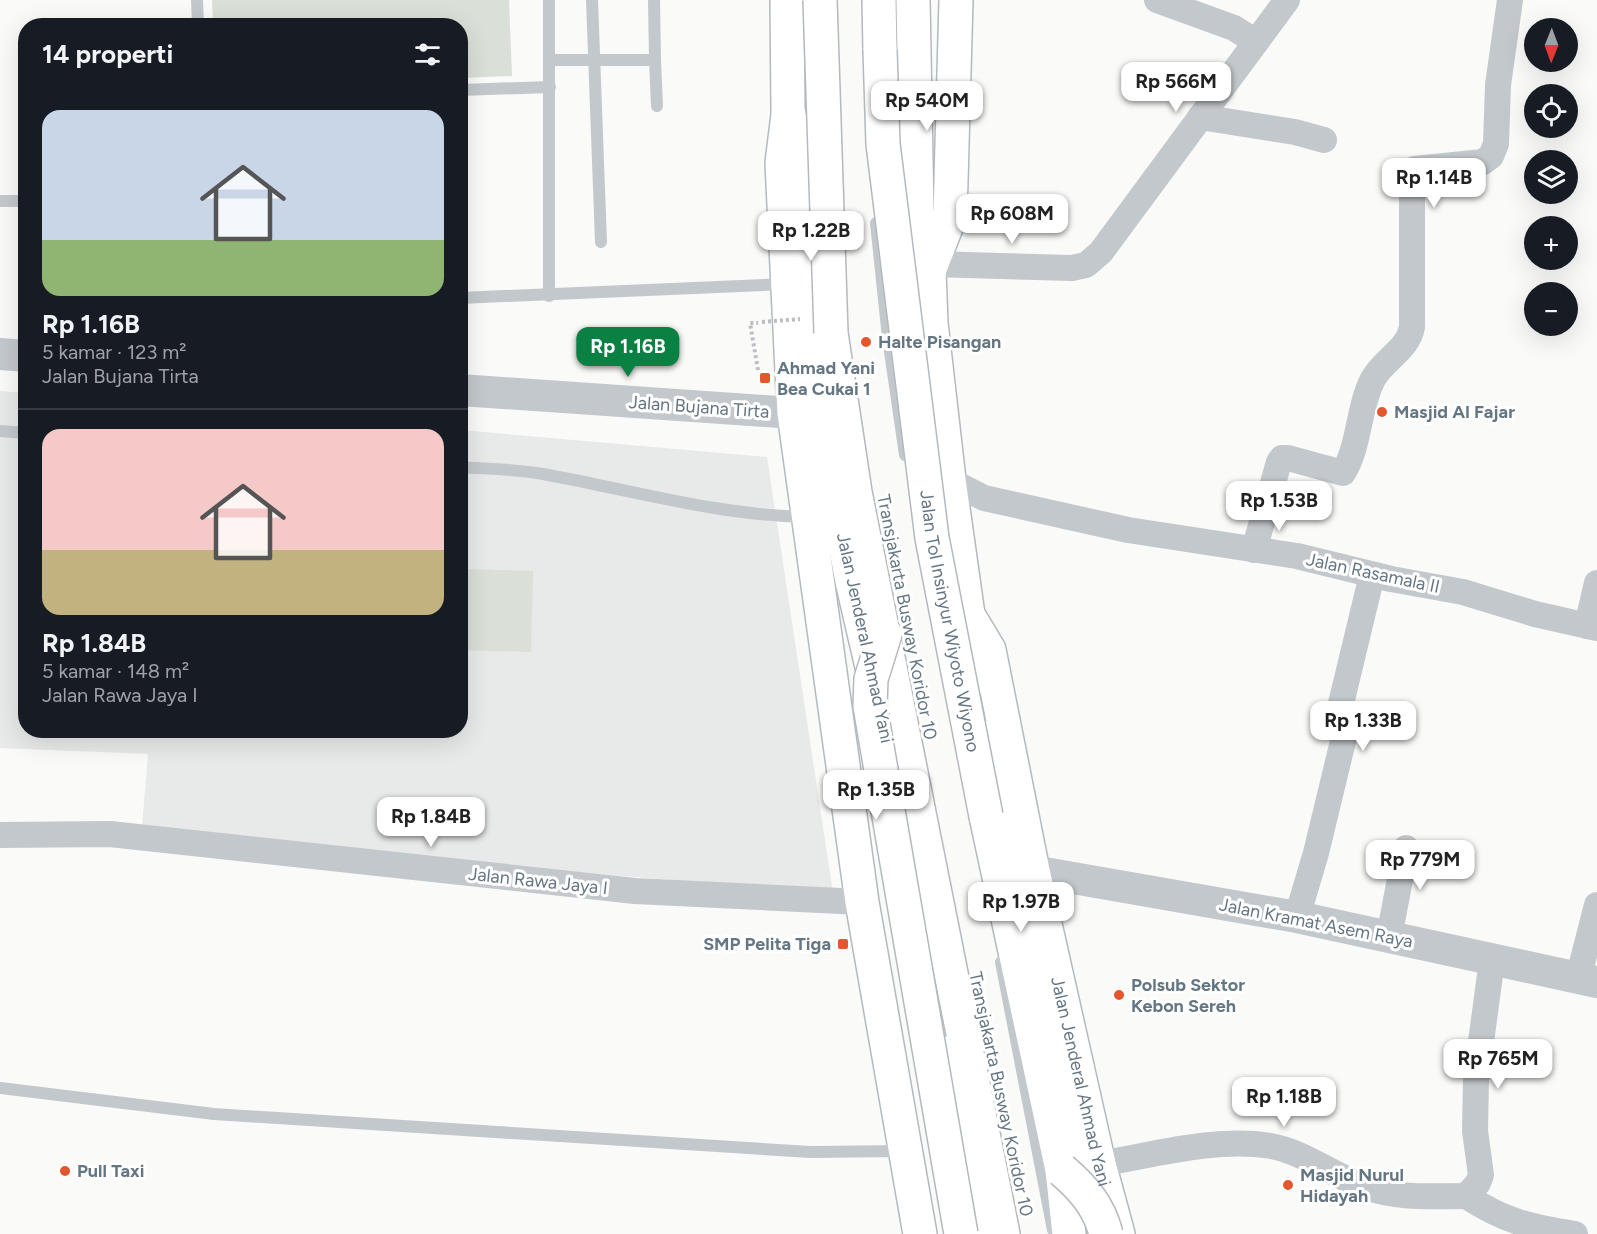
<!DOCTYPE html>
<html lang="id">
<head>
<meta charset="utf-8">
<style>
	:root { --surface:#171b24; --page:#242831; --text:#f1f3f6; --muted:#9ea1a6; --line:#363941; --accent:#0b8043 }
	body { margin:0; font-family:Figtree,sans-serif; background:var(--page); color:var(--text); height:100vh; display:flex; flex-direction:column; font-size:22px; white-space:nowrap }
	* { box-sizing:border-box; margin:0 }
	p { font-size:20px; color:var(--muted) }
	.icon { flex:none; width:33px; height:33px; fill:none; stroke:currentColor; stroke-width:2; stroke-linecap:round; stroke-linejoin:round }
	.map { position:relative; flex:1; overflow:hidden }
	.side { position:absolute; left:18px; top:18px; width:450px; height:720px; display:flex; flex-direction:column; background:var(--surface); border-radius:24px; box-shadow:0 6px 24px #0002 }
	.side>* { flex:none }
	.needle { width:39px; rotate:181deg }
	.fabs { position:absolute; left:1524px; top:18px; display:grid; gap:12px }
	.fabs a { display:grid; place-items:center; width:54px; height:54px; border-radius:50%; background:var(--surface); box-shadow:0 6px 24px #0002; font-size:30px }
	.price { position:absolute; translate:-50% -51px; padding:0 14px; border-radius:12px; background:#fff; color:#222; font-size:20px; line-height:39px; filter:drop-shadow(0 2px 3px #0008) }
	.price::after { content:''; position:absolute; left:50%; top:36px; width:18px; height:14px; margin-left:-9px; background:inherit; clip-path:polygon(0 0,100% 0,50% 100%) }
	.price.active { background:var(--accent); color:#fff }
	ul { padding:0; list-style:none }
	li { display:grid; align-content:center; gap:12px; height:318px; padding:0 24px }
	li+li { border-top:2px solid var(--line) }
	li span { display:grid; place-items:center; height:186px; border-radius:18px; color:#555 }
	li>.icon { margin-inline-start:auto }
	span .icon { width:108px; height:108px; fill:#fffc; stroke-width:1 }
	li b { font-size:26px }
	h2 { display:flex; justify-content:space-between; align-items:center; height:72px; padding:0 24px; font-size:26px }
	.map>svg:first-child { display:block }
</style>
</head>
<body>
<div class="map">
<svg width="1597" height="1234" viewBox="0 0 1597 1234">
	<rect width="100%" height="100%" fill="#fafaf8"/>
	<path fill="#e8e9e9" d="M0,391L25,393L26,730H460L461,430L767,457L833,893L217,843L142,827L148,754L0,748Z"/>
	<g fill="#dadfd7">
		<path d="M212,0H509L512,76L461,78L460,26L213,25Z"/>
		<path d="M463,569L533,571L531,652L461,650Z"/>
	</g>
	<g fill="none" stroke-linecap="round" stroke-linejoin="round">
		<g stroke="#b3babf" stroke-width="36">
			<g id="secondary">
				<path d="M788,115L782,163L794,413L862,902L920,1234"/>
				<path d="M929,271L950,217L956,0"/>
				<path id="s1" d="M968,615L989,650L1033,871L1099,1164L1118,1234"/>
			</g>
		</g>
		<g stroke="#b4b9bd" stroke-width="36">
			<g id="trunk">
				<path d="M787,0L788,110L800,164L817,355L834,486L852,581L876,684"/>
				<path d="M913,0L917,211L929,271L931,323L949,480L968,615L967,655L973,679"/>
				<path d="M986,738L1092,1209"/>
				<path d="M946,1053L979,1234"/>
			</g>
		</g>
		<g stroke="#b4b9bd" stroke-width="36">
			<g id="motorway">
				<path d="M879,0L880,50"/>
				<path d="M831,333L855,492L1003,1234"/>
				<path d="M986,816L1062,1170L1069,1234"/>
			</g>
		</g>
		<path stroke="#bbbfc2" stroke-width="4" stroke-dasharray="3 3" stroke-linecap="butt" d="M758,370L750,323H758"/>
		<g stroke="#c3c8cc" stroke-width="12">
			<path d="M197,0L198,26"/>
			<path d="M549,0V296"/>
			<path d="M592,0L601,242"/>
			<path d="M549,60H655L654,0"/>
			<path d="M655,60L657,106"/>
			<path d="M460,90L550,87"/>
			<path d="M0,201H26"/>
			<path d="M876,223L888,338L905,455"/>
			<path d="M460,298L786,284"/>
			<path d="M0,431L26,433"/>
			<path d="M460,467C488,469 516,469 543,474C631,490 716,515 806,517"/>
			<path d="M1001,962L1053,1230"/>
			<path d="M0,1088L214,1114L810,1152L905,1151"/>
		</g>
		<g stroke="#c3c8cc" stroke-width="26">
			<path d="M1157,0L1234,28L1256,42"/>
			<path d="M1200,117L1295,132L1324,140"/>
			<path d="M932,264L1072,268L1086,265L1101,252L1287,0"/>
			<path d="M949,480L984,498L1128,530L1297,556L1391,579L1463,592L1535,614L1597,628"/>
			<path d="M1254,550L1279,462L1282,458H1288L1343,473C1360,446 1358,407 1373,379C1384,359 1408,350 1412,327V177L1415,169L1483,162L1491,156L1496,144L1498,85L1510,0"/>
			<path d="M1587,626L1597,583"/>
			<path d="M0,835L110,834L635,891L862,902"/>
			<path d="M1297,917L1316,853L1345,733L1338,716L1372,575"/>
			<path d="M1389,937L1406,848"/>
			<path d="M1578,979L1597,905"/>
			<path d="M1099,1164C1154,1155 1215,1137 1271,1146C1304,1152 1332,1175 1363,1186C1396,1199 1432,1196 1466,1196"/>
			<path d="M1466,1196L1478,1183L1481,1175L1475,1131L1476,1079L1492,960"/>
			<path d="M1466,1196C1504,1221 1530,1227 1575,1234"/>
		</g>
		<g stroke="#c3c8cc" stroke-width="32">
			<path d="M0,354L26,356"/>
			<path d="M460,390L794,413"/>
			<path d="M1033,871L1297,917L1597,982"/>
		</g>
		<use href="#secondary" stroke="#fff" stroke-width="33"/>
		<use href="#trunk" stroke="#fff" stroke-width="33"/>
		<use href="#motorway" stroke="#fff" stroke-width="33"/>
		<g stroke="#b4b9bd" stroke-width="36" stroke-linecap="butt">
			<g id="motorway-bridge">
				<path d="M820,0L831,333"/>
				<path id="s2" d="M880,50L883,144L932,538L986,816"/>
				<path d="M885,634L871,679L870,706L961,1234"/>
				<path d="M1062,1170C1083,1188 1099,1206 1106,1234"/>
			</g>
		</g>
		<path stroke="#bbbfc2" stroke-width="4" stroke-dasharray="3 3" stroke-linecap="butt" d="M762,322L800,319"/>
		<use href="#motorway-bridge" stroke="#fff" stroke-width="33"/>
	</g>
	<g fill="#e4572e" stroke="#fff" stroke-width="2">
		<circle cx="866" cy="342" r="6"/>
		<rect x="759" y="372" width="12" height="12" rx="3"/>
		<circle cx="1382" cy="412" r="6"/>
		<rect x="837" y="938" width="12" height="12" rx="3"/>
		<circle cx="1119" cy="995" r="6"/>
		<circle cx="65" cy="1171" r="6"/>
		<circle cx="1288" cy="1185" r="6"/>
	</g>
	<g text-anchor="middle" stroke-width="6" stroke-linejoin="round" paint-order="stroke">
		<g font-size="18" font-weight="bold" fill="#657683" stroke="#fff" text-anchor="start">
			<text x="878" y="348">Halte Pisangan</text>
			<text x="777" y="374">Ahmad Yani<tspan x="777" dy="21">Bea Cukai 1</tspan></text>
			<text x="1394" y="418">Masjid Al Fajar</text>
			<text x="831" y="950" text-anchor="end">SMP Pelita Tiga</text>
			<text x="1131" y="991">Polsub Sektor<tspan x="1131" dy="21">Kebon Sereh</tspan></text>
			<text x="77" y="1177">Pull Taxi</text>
			<text x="1300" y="1181">Masjid Nurul<tspan x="1300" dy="21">Hidayah</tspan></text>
		</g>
		<g font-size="18" fill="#657683" stroke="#fff">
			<text transform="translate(699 407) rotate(4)" y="6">Jalan Bujana Tirta</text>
			<text transform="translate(1373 573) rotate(12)" y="6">Jalan Rasamala II</text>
			<text transform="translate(907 617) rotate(79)" y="6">Transjakarta Busway Koridor 10</text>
			<text dy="6" stroke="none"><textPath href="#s2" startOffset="576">Jalan Tol Insinyur Wiyoto Wiyono</textPath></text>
			<text transform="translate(865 638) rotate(78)" y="6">Jalan Jenderal Ahmad Yani</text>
			<text transform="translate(538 881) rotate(6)" y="6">Jalan Rawa Jaya I</text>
			<text transform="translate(1316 923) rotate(11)" y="6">Jalan Kramat Asem Raya</text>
			<text dy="6" stroke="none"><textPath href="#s1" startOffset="482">Jalan Jenderal Ahmad Yani</textPath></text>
			<text transform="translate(1001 1094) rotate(78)" y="6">Transjakarta Busway Koridor 10</text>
		</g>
	</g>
</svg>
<div class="fabs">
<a><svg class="needle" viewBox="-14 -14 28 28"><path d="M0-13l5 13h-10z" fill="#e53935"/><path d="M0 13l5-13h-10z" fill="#9ea1a6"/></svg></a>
<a><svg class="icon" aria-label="locate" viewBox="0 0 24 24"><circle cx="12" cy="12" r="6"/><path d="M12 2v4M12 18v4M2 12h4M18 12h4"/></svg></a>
<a><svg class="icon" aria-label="layers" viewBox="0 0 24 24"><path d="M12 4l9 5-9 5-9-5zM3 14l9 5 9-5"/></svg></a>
<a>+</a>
<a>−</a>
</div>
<b class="price" style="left:1176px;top:113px">Rp 566M</b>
<b class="price" style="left:927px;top:132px">Rp 540M</b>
<b class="price" style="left:1434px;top:209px">Rp 1.14B</b>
<b class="price" style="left:1012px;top:245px">Rp 608M</b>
<b class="price" style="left:811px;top:262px">Rp 1.22B</b>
<b class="price active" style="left:628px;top:378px">Rp 1.16B</b>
<b class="price" style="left:1279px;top:532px">Rp 1.53B</b>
<b class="price" style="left:1363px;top:752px">Rp 1.33B</b>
<b class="price" style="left:876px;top:821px">Rp 1.35B</b>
<b class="price" style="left:431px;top:848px">Rp 1.84B</b>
<b class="price" style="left:1420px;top:891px">Rp 779M</b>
<b class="price" style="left:1021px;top:933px">Rp 1.97B</b>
<b class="price" style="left:1498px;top:1090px">Rp 765M</b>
<b class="price" style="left:1284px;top:1128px">Rp 1.18B</b>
<section class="side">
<h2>14 properti<svg class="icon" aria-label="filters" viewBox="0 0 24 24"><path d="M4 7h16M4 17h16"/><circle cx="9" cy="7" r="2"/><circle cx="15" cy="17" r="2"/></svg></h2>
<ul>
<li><span style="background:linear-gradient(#c9d6e8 70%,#8fb573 0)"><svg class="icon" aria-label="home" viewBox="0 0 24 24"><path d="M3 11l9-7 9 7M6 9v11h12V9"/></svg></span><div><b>Rp 1.16B</b><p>5 kamar · 123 m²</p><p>Jalan Bujana Tirta</p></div></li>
<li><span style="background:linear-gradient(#f6c9c9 65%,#c2b280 0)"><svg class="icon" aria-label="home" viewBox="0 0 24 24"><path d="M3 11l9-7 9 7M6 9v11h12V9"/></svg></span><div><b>Rp 1.84B</b><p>5 kamar · 148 m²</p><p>Jalan Rawa Jaya I</p></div></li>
</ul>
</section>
</div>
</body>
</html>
